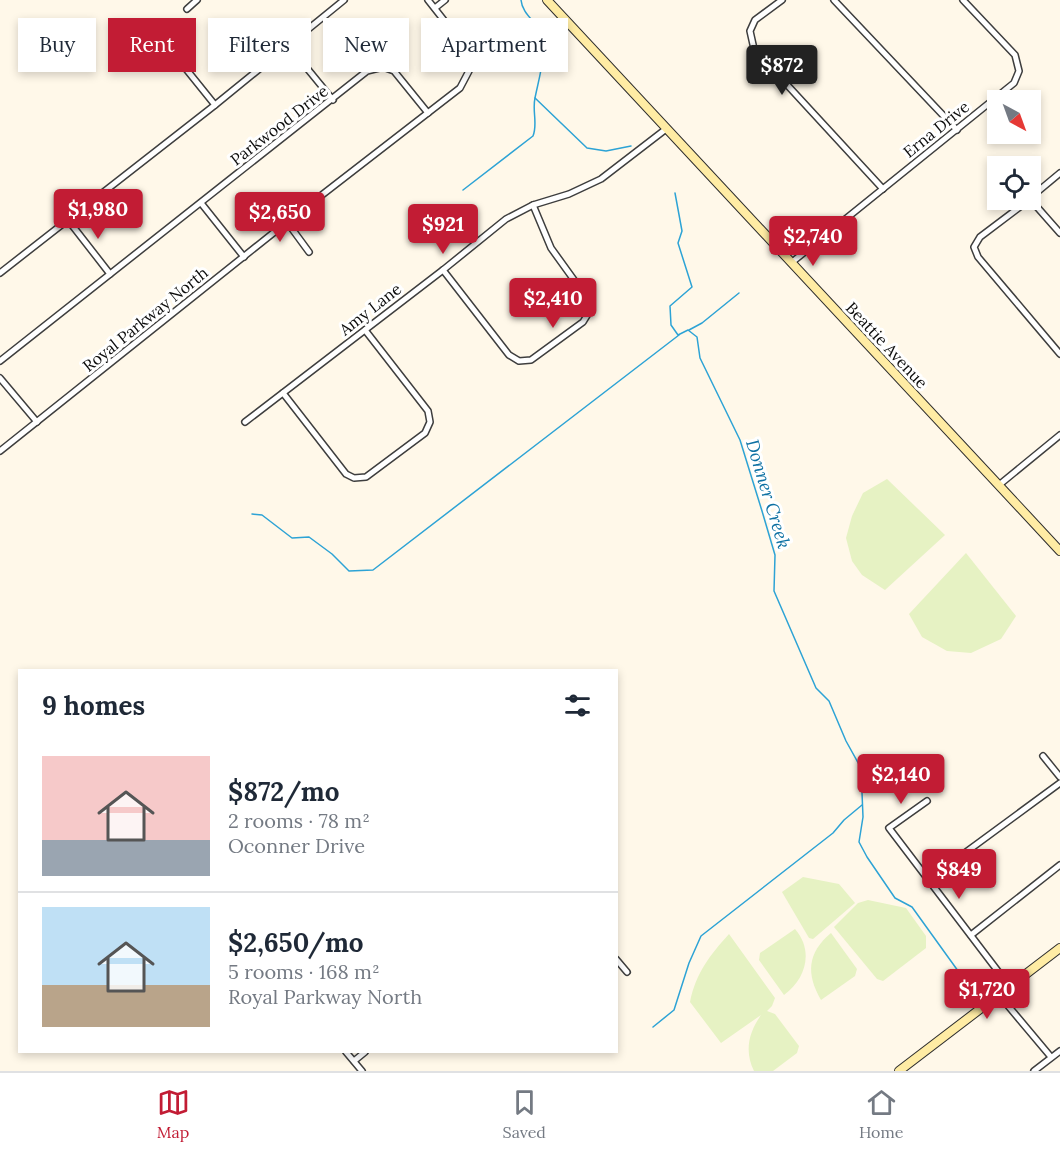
<!DOCTYPE html>
<html lang="en">
<head>
<meta charset="utf-8">
<style>
	:root { --surface:#fff; --page:#f6f6f7; --text:#1f2937; --muted:#747a83; --line:#e0e1e3; --accent:#c21c34 }
	body { margin:0; font-family:Lora,serif; background:var(--page); color:var(--text); height:100vh; display:flex; flex-direction:column; font-size:22px; white-space:nowrap }
	* { box-sizing:border-box; margin:0 }
	p { font-size:20px; color:var(--muted) }
	.icon { flex:none; width:33px; height:33px; fill:none; stroke:currentColor; stroke-width:2; stroke-linecap:round; stroke-linejoin:round }
	.map { position:relative; flex:1; overflow:hidden }
	.panel { position:absolute; left:18px; top:669px; width:600px; height:384px; display:flex; flex-direction:column; background:var(--surface); border-radius:0px; box-shadow:0 3px 9px #0003 }
	.panel>* { flex:none }
	.guide { position:absolute; left:18px; top:18px; width:600px; height:54px; display:flex; gap:12px }
	.needle { width:39px; rotate:139deg }
	.tools { position:absolute; left:987px; top:90px; display:grid; gap:12px }
	.tools a { display:grid; place-items:center; width:54px; height:54px; border-radius:0px; background:var(--surface); box-shadow:0 3px 9px #0003; font-size:30px }
	.price { position:absolute; translate:-50% -51px; padding:0 14px; border-radius:6px; background:var(--accent); color:#fff; font-size:20px; line-height:39px; filter:drop-shadow(0 2px 3px #0008) }
	.price::after { content:''; position:absolute; left:50%; top:36px; width:18px; height:14px; margin-left:-9px; background:inherit; clip-path:polygon(0 0,100% 0,50% 100%) }
	.price.selected { background:#222; color:#fff }
	ul { padding:0; list-style:none }
	li { display:flex; align-items:center; gap:18px; height:150px; padding:0 24px }
	li+li { border-top:2px solid var(--line) }
	li span { display:grid; place-items:center; flex:none; width:168px; height:120px; border-radius:0px; color:#555 }
	li>.icon { margin-inline-start:auto }
	span .icon { width:72px; height:72px; fill:#fffc; stroke-width:1 }
	li b { font-size:26px }
	h2 { display:flex; justify-content:space-between; align-items:center; height:72px; padding:0 24px; font-size:26px }
	.pill { padding:0 21px; border-radius:0px; background:var(--surface); box-shadow:0 3px 9px #0003; font-size:21px; line-height:54px }
	.pill.selected { background:var(--accent); color:#fff }
	.tabs { display:flex; justify-content:space-around; align-items:center; height:84px; border-top:2px solid var(--line); background:var(--surface); font-size:16px; color:var(--muted) }
	.tabs a { display:grid; justify-items:center; gap:3px }
	.tabs .selected { color:var(--accent) }
	.map>svg:first-child { display:block }
</style>
</head>
<body>
<div class="map">
<svg width="1060" height="1071" viewBox="0 0 1060 1071">
	<rect width="100%" height="100%" fill="#fff8e9"/>
	<g fill="#e6f2c3">
		<path d="M887,479L945,535L885,590L862,575L852,561L846,538L852,516L863,493Z"/>
		<path d="M966,553L1016,616L1001,639L971,653L947,651L922,637L909,614Z"/>
		<path d="M803,877L839,884L855,903L813,939L809,938L782,892Z"/>
		<path d="M868,900L906,908L926,936V948L883,981L877,979L834,927L858,903Z"/>
		<path d="M795,929C814,951 806,979 784,995L759,960L760,953Z"/>
		<path d="M831,933L857,969L855,976L821,1000C806,974 807,953 831,933Z"/>
		<path d="M729,934L775,998L772,1006L767,1011L775,1014L799,1046L797,1053L773,1071H754C744,1051 749,1032 761,1015L721,1043L690,1002C696,973 710,955 729,934Z"/>
	</g>
	<g fill="none" stroke-linecap="round" stroke-linejoin="round">
		<g stroke="#2da3d5" stroke-width="1.5">
			<path d="M521,0C522,13 535,21 541,32C549,45 538,82 535,98L587,148L606,151L631,146"/>
			<path d="M463,190L533,136C538,124 532,111 535,98"/>
			<path d="M675,193L682,231L678,243L692,287L670,306L671,325L678,335L688,330L697,337L700,358L740,440L762,511L775,555L774,591L816,688L829,701L846,741L861,768L863,817L859,842L867,857L895,898L912,907L966,982L982,996"/>
			<path d="M689,330L702,323L739,293"/>
			<path d="M252,514L262,515L292,538L309,537L332,554L349,571L373,570L679,335"/>
			<path d="M653,1027L674,1010L689,963L701,936L833,833L844,820L862,805"/>
		</g>
		<g stroke="#3e3e3e" stroke-width="8">
			<g id="street">
				<path d="M782,0L755,20L750,31L754,49L883,189"/>
				<path d="M834,0L957,130"/>
				<path d="M435,8L445,0"/>
				<path d="M187,9L197,0"/>
				<path d="M288,45L333,100"/>
				<path d="M182,64L215,105"/>
				<path d="M1030,198L1060,173"/>
				<path d="M1030,199L1060,233"/>
				<path d="M1029,200L980,237L974,247L978,257L1060,354"/>
				<path d="M201,203L244,257"/>
				<path d="M68,220L110,274"/>
				<path d="M287,222L309,252"/>
				<path d="M791,263L1014,83L1019,71L1015,55L963,0"/>
				<path d="M443,270L509,355L519,361L531,360L583,322L591,309L587,298L551,248L533,205"/>
				<path d="M0,273L215,105L344,0"/>
				<path d="M0,361L367,71L383,67L394,71L428,113"/>
				<path d="M0,378L37,422"/>
				<path d="M283,393L346,474L354,478L366,477L425,433L430,422L428,411L365,330"/>
				<path d="M245,422L443,270L506,219L533,205L569,194L601,179L666,129"/>
				<path d="M0,451L287,222L460,88L470,69L465,47L428,0"/>
				<path d="M999,485L1060,435"/>
				<path d="M1043,756L1060,777"/>
				<path d="M927,801L889,828L1010,987"/>
				<path d="M928,880L1060,783"/>
				<path d="M971,935L1060,865"/>
				<path d="M616,959L627,972"/>
				<path d="M999,995L1051,1057"/>
				<path d="M346,1052L362,1071"/>
				<path d="M354,1061L365,1052"/>
				<path d="M1034,1071L1060,1051"/>
			</g>
		</g>
		<g stroke="#2d2d2d" stroke-width="10">
			<g id="secondary">
				<path d="M547,0L1060,551"/>
				<path d="M899,1071L1060,948"/>
			</g>
		</g>
		<use href="#street" stroke="#fff" stroke-width="5"/>
		<use href="#secondary" stroke="#ffeca4" stroke-width="8"/>
	</g>
	<g text-anchor="middle" stroke-width="6" stroke-linejoin="round" paint-order="stroke">
		<g font-size="16" fill="#0b0b0b" stroke="#fff">
			<text transform="translate(279 125) rotate(-38)" y="6">Parkwood Drive</text>
			<text transform="translate(936 129) rotate(-39)" y="6">Erna Drive</text>
			<text transform="translate(370 309) rotate(-38)" y="6">Amy Lane</text>
			<text transform="translate(145 319) rotate(-39)" y="6">Royal Parkway North</text>
			<text transform="translate(887 345) rotate(47)" y="6">Beattie Avenue</text>
		</g>
		<g font-size="18" font-style="italic" fill="#0e71a3" stroke="#fff">
			<text transform="translate(768 494) rotate(73)" y="6">Donner Creek</text>
		</g>
	</g>
</svg>
<div class="tools">
<a><svg class="needle" viewBox="-14 -14 28 28"><path d="M0-13l5 13h-10z" fill="#e53935"/><path d="M0 13l5-13h-10z" fill="#747a83"/></svg></a>
<a><svg class="icon" aria-label="locate" viewBox="0 0 24 24"><circle cx="12" cy="12" r="6"/><path d="M12 2v4M12 18v4M2 12h4M18 12h4"/></svg></a>
</div>
<b class="price selected" style="left:782px;top:96px">$872</b>
<b class="price" style="left:98px;top:240px">$1,980</b>
<b class="price" style="left:280px;top:243px">$2,650</b>
<b class="price" style="left:443px;top:255px">$921</b>
<b class="price" style="left:813px;top:267px">$2,740</b>
<b class="price" style="left:553px;top:329px">$2,410</b>
<b class="price" style="left:901px;top:805px">$2,140</b>
<b class="price" style="left:959px;top:900px">$849</b>
<b class="price" style="left:987px;top:1020px">$1,720</b>
<div class="guide">
<a class="pill">Buy</a>
<a class="pill selected">Rent</a>
<a class="pill">Filters</a>
<a class="pill">New</a>
<a class="pill">Apartment</a>
</div>
<section class="panel">
<h2>9 homes<svg class="icon" aria-label="filters" viewBox="0 0 24 24"><path d="M4 7h16M4 17h16"/><circle cx="9" cy="7" r="2"/><circle cx="15" cy="17" r="2"/></svg></h2>
<ul>
<li><span style="background:linear-gradient(#f6c9c9 70%,#9aa5b1 0)"><svg class="icon" aria-label="home" viewBox="0 0 24 24"><path d="M3 11l9-7 9 7M6 9v11h12V9"/></svg></span><div><b>$872/mo</b><p>2 rooms · 78 m²</p><p>Oconner Drive</p></div></li>
<li><span style="background:linear-gradient(#bfe0f5 65%,#b9a48a 0)"><svg class="icon" aria-label="home" viewBox="0 0 24 24"><path d="M3 11l9-7 9 7M6 9v11h12V9"/></svg></span><div><b>$2,650/mo</b><p>5 rooms · 168 m²</p><p>Royal Parkway North</p></div></li>
</ul>
</section>
</div>
<nav class="tabs">
<a class="selected"><svg class="icon" aria-label="map" viewBox="0 0 24 24"><path d="M3 6l6-2 6 2 6-2v14l-6 2-6-2-6 2zM9 4v14M15 6v14"/></svg>Map</a>
<a><svg class="icon" aria-label="saved" viewBox="0 0 24 24"><path d="M7 4h10v16l-5-4-5 4z"/></svg>Saved</a>
<a><svg class="icon" aria-label="home" viewBox="0 0 24 24"><path d="M3 11l9-7 9 7M6 9v11h12V9"/></svg>Home</a>
</nav>
</body>
</html>
